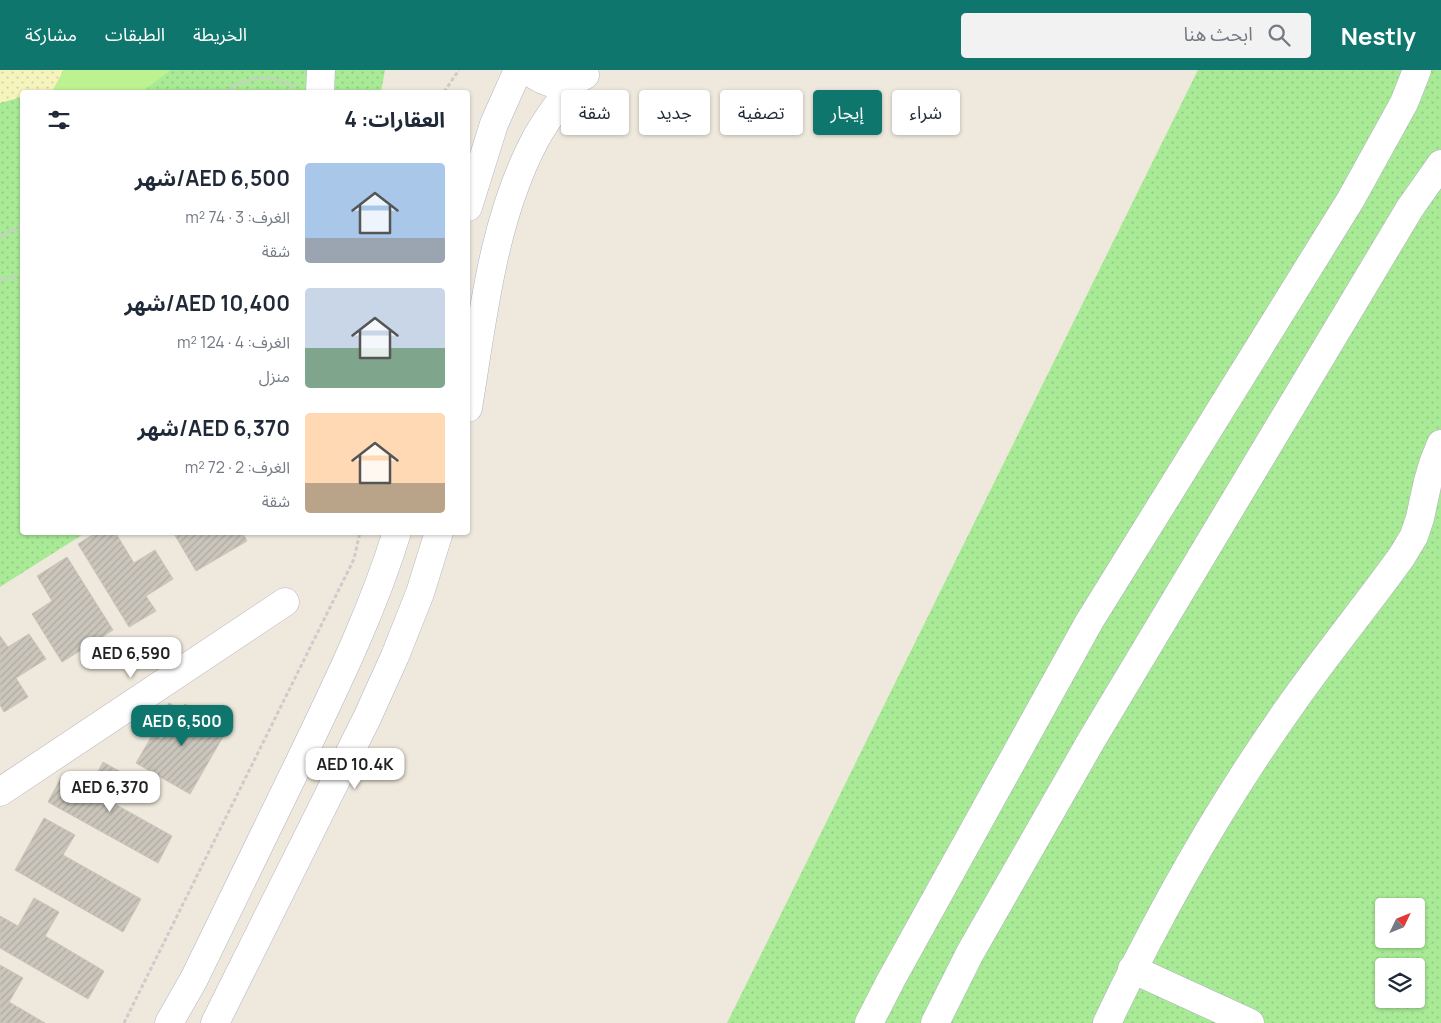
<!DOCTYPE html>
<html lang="ar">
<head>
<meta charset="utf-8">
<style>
	:root { --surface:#fff; --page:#f2f2f3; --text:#1f2937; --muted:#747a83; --accent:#0f766e }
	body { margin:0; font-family:Manrope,"Noto Sans Arabic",sans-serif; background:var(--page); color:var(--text); direction:rtl; height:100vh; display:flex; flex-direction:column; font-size:19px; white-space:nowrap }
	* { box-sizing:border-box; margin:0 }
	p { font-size:16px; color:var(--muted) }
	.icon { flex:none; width:28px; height:28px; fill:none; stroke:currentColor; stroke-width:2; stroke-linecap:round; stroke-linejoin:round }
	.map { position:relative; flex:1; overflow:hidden; direction:ltr }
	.side { position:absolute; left:20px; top:20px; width:450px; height:445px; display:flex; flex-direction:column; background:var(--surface); border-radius:5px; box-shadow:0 1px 4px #0004; direction:rtl }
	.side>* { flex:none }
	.hud { position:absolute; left:485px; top:20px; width:475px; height:45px; direction:rtl; display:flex; gap:10px }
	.needle { width:32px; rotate:47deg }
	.controls { position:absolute; left:1375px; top:828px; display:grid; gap:10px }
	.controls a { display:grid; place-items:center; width:50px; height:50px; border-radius:5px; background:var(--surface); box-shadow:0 1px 4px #0004; font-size:25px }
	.price { position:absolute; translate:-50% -42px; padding:0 11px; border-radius:10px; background:#fff; color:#222; font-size:16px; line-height:32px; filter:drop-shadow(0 1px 2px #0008) }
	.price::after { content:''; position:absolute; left:50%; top:30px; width:15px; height:11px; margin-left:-8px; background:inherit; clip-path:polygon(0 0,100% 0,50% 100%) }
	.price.active { background:var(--accent); color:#fff }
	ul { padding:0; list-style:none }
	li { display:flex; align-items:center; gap:15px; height:125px; padding:0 25px }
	li span { display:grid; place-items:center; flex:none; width:140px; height:100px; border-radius:5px; color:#555 }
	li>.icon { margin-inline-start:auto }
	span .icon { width:60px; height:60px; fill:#fffc; stroke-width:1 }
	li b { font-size:21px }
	h2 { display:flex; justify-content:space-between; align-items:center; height:60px; padding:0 25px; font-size:21px }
	.pill { padding:0 18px; border-radius:5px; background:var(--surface); box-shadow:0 1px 4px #0004; font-size:18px; line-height:45px }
	.pill.active { background:var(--accent); color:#fff }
	header { display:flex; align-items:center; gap:30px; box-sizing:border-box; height:70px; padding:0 25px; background:var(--accent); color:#fff }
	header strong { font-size:24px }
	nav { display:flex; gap:28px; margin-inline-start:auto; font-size:18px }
	.search { width:350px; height:45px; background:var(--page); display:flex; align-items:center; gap:12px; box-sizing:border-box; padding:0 18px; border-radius:5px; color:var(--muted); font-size:19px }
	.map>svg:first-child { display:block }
</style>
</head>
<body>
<header>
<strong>Nestly</strong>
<div class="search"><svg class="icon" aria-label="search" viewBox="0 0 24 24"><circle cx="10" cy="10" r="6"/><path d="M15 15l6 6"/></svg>ابحث هنا</div>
<nav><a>الخريطة</a><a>الطبقات</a><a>مشاركة</a></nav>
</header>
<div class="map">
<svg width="1441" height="953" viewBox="0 0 1441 953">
	<defs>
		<pattern id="grass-dots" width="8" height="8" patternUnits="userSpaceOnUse" patternTransform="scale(1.25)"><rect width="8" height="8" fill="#a8ea95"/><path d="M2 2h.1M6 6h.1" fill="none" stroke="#91c981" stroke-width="1.8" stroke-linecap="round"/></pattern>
		<pattern id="sand-dots" width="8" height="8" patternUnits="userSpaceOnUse" patternTransform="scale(1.25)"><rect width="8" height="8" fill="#f6f4bd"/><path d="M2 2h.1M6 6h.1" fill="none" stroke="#d3d1a3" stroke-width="1.8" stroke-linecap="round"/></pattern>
		<pattern id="building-hatch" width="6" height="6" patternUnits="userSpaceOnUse" patternTransform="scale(1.25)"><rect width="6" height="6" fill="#cac6bc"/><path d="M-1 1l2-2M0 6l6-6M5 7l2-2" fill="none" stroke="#aeaaa2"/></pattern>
	</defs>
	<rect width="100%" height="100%" fill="#efe9dd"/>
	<g fill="url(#grass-dots)" fill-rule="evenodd">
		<path d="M0,0H385L381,22H22V462L85,463L0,517Z"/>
		<path d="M1198,0H1441V953H727ZM1384,836H1416V869H1384ZM1384,896H1416V929H1384Z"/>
	</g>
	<path fill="url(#sand-dots)" d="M0,0H64L53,20L42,22H22V27L0,33Z"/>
	<path fill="#bdf290" d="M64,0H171L142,22H56L53,20Z"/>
	<g fill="url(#building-hatch)" stroke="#cac5b6">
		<path d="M97,462H115L134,493L155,480L173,509L146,526L156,541L129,557L78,474Z"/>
		<path d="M173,462H242L247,471L196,501Z"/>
		<path d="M67,487L113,560L62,592L32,544L52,531L37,506Z"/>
		<path d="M29,564L46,589L16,608L28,627L4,642L0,635V566L8,577Z"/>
		<path d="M169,633L181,640L185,634L228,658L190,724L136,693L153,664L162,669L167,661L156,655Z"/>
		<path d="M103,692L128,706L113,733L172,766L158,793L48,732L61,708L87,722Z"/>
		<path d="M44,748L75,765L63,785L141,829L123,862L15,800Z"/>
		<path d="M34,828L59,842L45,866L104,901L88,929L0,878V846L18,856Z"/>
		<path d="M0,895L23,908L9,932L45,953H0Z"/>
	</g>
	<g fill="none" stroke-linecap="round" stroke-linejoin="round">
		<g stroke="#b1b2c1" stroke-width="29">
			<g id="minor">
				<path d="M528,0C546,16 565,18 585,5"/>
				<path d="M320,22L321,0"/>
				<path d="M468,137L494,54L518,0"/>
				<path d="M468,338C483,248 492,152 535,70C546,49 562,30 575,11"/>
				<path d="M0,722L285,532"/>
				<path d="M1132,899L1250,953"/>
				<path d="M169,953L194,909C229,837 264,765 299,693C335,618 372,543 397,462"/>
				<path d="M215,953L367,648L395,586L420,523L439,462"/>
				<path d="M869,953L891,910L1089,552L1351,129L1404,33L1417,0"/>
				<path d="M935,953L970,883L1091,671L1410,138L1441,94"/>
				<path d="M1107,953C1160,841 1221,733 1293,632C1328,582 1367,535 1402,486L1414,466L1420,448L1428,411L1434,391L1441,374"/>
			</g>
		</g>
		<g stroke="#ccc" stroke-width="3" stroke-dasharray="4 2.5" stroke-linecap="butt">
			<path d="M224,22C249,6 269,3 295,17"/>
			<path d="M444,22L459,0"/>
			<path d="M0,166L22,157"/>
			<path d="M0,210L22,206"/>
			<path d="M124,953L354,489L360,462"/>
		</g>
		<use href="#minor" stroke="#fff" stroke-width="28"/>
	</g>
</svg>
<div class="controls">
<a><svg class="needle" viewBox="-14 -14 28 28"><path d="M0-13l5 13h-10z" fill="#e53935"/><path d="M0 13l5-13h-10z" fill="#747a83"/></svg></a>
<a><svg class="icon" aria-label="layers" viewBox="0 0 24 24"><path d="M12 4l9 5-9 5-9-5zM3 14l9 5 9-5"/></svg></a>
</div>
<b class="price" style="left:131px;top:609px">AED 6,590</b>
<b class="price active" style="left:182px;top:677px">AED 6,500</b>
<b class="price" style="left:355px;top:720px">AED 10.4K</b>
<b class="price" style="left:110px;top:743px">AED 6,370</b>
<div class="hud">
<a class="pill">شراء</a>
<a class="pill active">إيجار</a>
<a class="pill">تصفية</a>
<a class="pill">جديد</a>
<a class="pill">شقة</a>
</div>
<section class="side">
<h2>العقارات: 4<svg class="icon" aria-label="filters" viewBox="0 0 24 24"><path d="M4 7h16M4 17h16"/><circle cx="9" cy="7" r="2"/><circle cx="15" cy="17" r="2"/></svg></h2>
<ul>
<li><span style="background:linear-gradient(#a9c7e8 75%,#9aa5b1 0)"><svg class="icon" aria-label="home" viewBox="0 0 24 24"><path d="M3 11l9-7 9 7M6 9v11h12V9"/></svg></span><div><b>AED 6,500/شهر</b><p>الغرف: 3 · 74 m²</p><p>شقة</p></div></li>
<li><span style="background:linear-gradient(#c9d6e8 60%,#7fa58c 0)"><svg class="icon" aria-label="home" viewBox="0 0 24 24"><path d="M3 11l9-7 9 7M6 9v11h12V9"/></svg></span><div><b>AED 10,400/شهر</b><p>الغرف: 4 · 124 m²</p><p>منزل</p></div></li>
<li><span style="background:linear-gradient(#ffd9b3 70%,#b9a48a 0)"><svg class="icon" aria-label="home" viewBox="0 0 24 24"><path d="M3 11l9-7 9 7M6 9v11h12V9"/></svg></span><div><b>AED 6,370/شهر</b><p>الغرف: 2 · 72 m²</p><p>شقة</p></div></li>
</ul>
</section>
</div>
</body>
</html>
